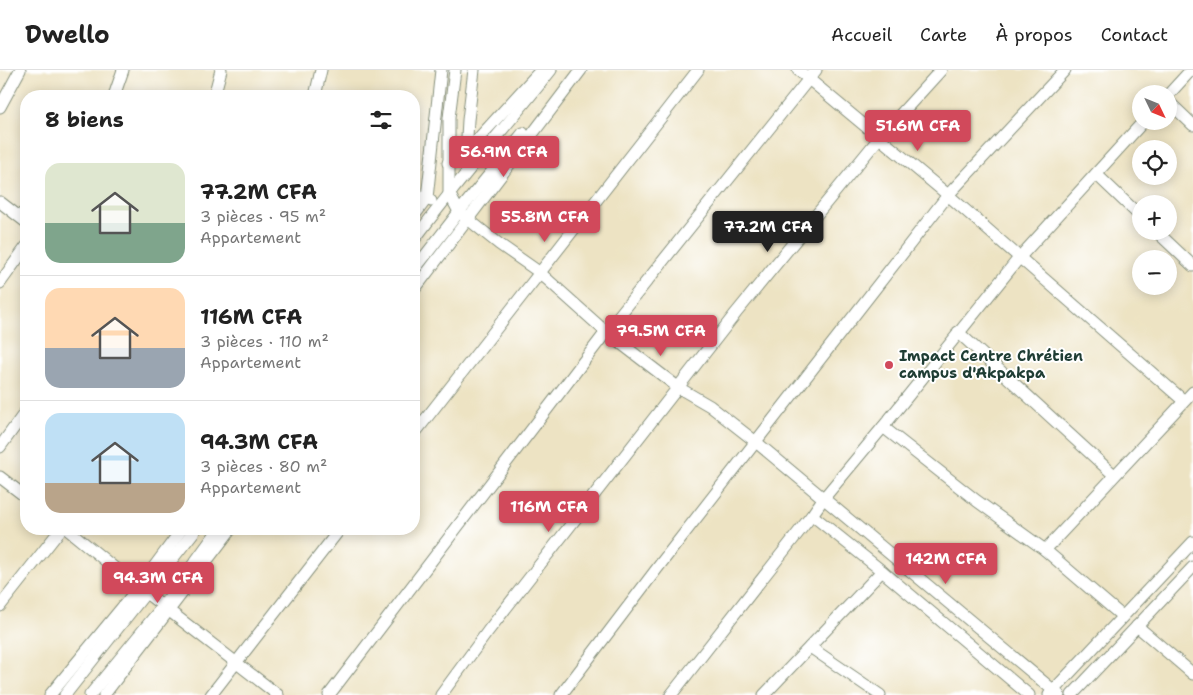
<!DOCTYPE html>
<html lang="fr">
<head>
<meta charset="utf-8">
<style>
	:root { --surface:#fff; --page:#f6f6f6; --text:#222; --muted:#767676; --line:#e0e0e0; --accent:#d1495b }
	body { margin:0; font-family:"Shantell Sans",sans-serif; background:var(--page); color:var(--text); height:100vh; display:flex; flex-direction:column; font-size:19px; white-space:nowrap }
	* { box-sizing:border-box; margin:0 }
	p { font-size:16px; color:var(--muted) }
	.icon { flex:none; width:28px; height:28px; fill:none; stroke:currentColor; stroke-width:2; stroke-linecap:round; stroke-linejoin:round }
	.map { position:relative; flex:1; overflow:hidden }
	.sheet { position:absolute; left:20px; top:20px; width:400px; height:445px; display:flex; flex-direction:column; background:var(--surface); border-radius:20px; box-shadow:0 2px 12px #0003 }
	.sheet>* { flex:none }
	.needle { width:32px; rotate:133deg }
	.tools { position:absolute; left:1132px; top:15px; display:grid; gap:10px }
	.tools a { display:grid; place-items:center; width:45px; height:45px; border-radius:50%; background:var(--surface); box-shadow:0 2px 12px #0003; font-size:25px }
	.price { position:absolute; translate:-50% -42px; padding:0 11px; border-radius:5px; background:var(--accent); color:#fff; font-size:16px; line-height:32px; filter:drop-shadow(0 1px 2px #0008) }
	.price::after { content:''; position:absolute; left:50%; top:30px; width:15px; height:11px; margin-left:-8px; background:inherit; clip-path:polygon(0 0,100% 0,50% 100%) }
	.price.active { background:#222; color:#fff }
	ul { padding:0; list-style:none }
	li { display:flex; align-items:center; gap:15px; height:125px; padding:0 25px }
	li+li { border-top:1px solid var(--line) }
	li span { display:grid; place-items:center; flex:none; width:140px; height:100px; border-radius:15px; color:#555 }
	li>.icon { margin-inline-start:auto }
	span .icon { width:60px; height:60px; fill:#fffc; stroke-width:1 }
	li b { font-size:21px }
	h2 { display:flex; justify-content:space-between; align-items:center; height:60px; padding:0 25px; font-size:21px }
	header { display:flex; align-items:center; gap:30px; box-sizing:border-box; height:70px; padding:0 25px; background:var(--surface); border-bottom:1px solid var(--line) }
	header strong { font-size:24px }
	nav { display:flex; gap:28px; margin-inline-start:auto; font-size:18px }
	.map>svg:first-child { display:block }
</style>
</head>
<body>
<header>
<strong>Dwello</strong>
<nav><a>Accueil</a><a>Carte</a><a>À propos</a><a>Contact</a></nav>
</header>
<div class="map">
<svg width="1193" height="625" viewBox="0 0 1193 625">
	<rect width="100%" height="100%" fill="#fff"/>
	<filter id="ink" filterUnits="userSpaceOnUse"><feTurbulence type="fractalNoise" baseFrequency=".02" numOctaves="2"/><feDisplacementMap in="SourceGraphic" scale="10" xChannelSelector="R" yChannelSelector="G"/><feConvolveMatrix kernelMatrix="1 2 1 2 8 2 1 2 1" color-interpolation-filters="sRGB"/></filter>
	<filter id="wash" filterUnits="userSpaceOnUse"><feTurbulence type="fractalNoise" baseFrequency=".0096" numOctaves="4" result="noise"/><feDisplacementMap in="SourceGraphic" scale="20" xChannelSelector="R" yChannelSelector="G"/><feGaussianBlur stdDeviation="1.12" result="paint"/><feColorMatrix in="noise" values="0 0 0 0 0 0 0 0 0 0 0 0 0 0 0 0 0 1.4 0 .05"/><feComposite in="paint" operator="in"/></filter>
	<g filter="url(#wash)">
		<rect width="100%" height="100%" fill="#ede3c3"/>
	</g>
	<g filter="url(#ink)">
		<g fill="none" stroke-linecap="round" stroke-linejoin="round">
			<g stroke="#86907c" stroke-width="13">
				<g id="minor">
					<path d="M455,0L449,48V123L459,142L499,174L539,202L606,262L679,318L710,336L756,372L1059,625"/>
					<path d="M798,0L948,125L1184,331"/>
					<path d="M1169,24L1191,0"/>
					<path d="M114,26L123,0"/>
					<path d="M214,26L221,0"/>
					<path d="M315,26L321,0"/>
					<path d="M1169,32L1193,55"/>
					<path d="M0,37L20,0"/>
					<path d="M466,84L468,50L474,0"/>
					<path d="M448,93L466,82L541,0"/>
					<path d="M1096,104L1141,147"/>
					<path d="M414,124L431,131"/>
					<path d="M0,132L26,152"/>
					<path d="M414,146L427,128L441,0"/>
					<path d="M1156,161L1193,196"/>
					<path d="M414,170C457,111 506,57 551,0"/>
					<path d="M414,200L459,142L523,63"/>
					<path d="M0,213L26,177"/>
					<path d="M414,220L581,0"/>
					<path d="M958,262L1114,405"/>
					<path d="M883,357L977,431L1045,480L1122,546"/>
					<path d="M414,364L698,0"/>
					<path d="M0,377L26,341"/>
					<path d="M0,407L26,427"/>
					<path d="M812,445L882,501L1029,625"/>
					<path d="M67,459L123,505L278,625"/>
					<path d="M1045,480L1193,322"/>
					<path d="M0,536L61,459"/>
					<path d="M1137,556L1193,604"/>
					<path d="M810,577L880,625"/>
					<path d="M50,625L139,517L182,459"/>
					<path d="M65,625L196,459"/>
					<path d="M90,625L163,536L219,459"/>
					<path d="M104,625L231,459"/>
					<path d="M211,625L340,459"/>
					<path d="M329,625L606,262L816,0"/>
					<path d="M441,625L488,561L736,243L880,67L941,0"/>
					<path d="M561,625L662,492L948,125L1065,0"/>
					<path d="M671,625L812,445L823,429L883,357L1019,188L1144,51"/>
					<path d="M764,625L882,501"/>
					<path d="M1049,625L1193,472"/>
					<path d="M1072,625L1193,497"/>
				</g>
			</g>
			<use href="#minor" stroke="#fff" stroke-width="11"/>
		</g>
	</g>
	<circle fill="#d1495b" stroke="#fff" stroke-width="2" cx="889" cy="295" r="5"/>
	<g text-anchor="middle" stroke-width="4" stroke-linejoin="round" paint-order="stroke">
		<g font-size="15" font-weight="bold" fill="#1f3d34" stroke="#fff" text-anchor="start">
			<text x="899" y="291">Impact Centre Chrétien<tspan x="899" dy="17">campus d'Akpakpa</tspan></text>
		</g>
	</g>
</svg>
<div class="tools">
<a><svg class="needle" viewBox="-14 -14 28 28"><path d="M0-13l5 13h-10z" fill="#e53935"/><path d="M0 13l5-13h-10z" fill="#767676"/></svg></a>
<a><svg class="icon" aria-label="locate" viewBox="0 0 24 24"><circle cx="12" cy="12" r="6"/><path d="M12 2v4M12 18v4M2 12h4M18 12h4"/></svg></a>
<a>+</a>
<a>−</a>
</div>
<b class="price" style="left:918px;top:82px">51.6M CFA</b>
<b class="price" style="left:504px;top:108px">56.9M CFA</b>
<b class="price" style="left:545px;top:173px">55.8M CFA</b>
<b class="price active" style="left:768px;top:183px">77.2M CFA</b>
<b class="price" style="left:661px;top:287px">79.5M CFA</b>
<b class="price" style="left:549px;top:463px">116M CFA</b>
<b class="price" style="left:946px;top:515px">142M CFA</b>
<b class="price" style="left:158px;top:534px">94.3M CFA</b>
<section class="sheet">
<h2>8 biens<svg class="icon" aria-label="filters" viewBox="0 0 24 24"><path d="M4 7h16M4 17h16"/><circle cx="9" cy="7" r="2"/><circle cx="15" cy="17" r="2"/></svg></h2>
<ul>
<li><span style="background:linear-gradient(#dfe7d0 60%,#7fa58c 0)"><svg class="icon" aria-label="home" viewBox="0 0 24 24"><path d="M3 11l9-7 9 7M6 9v11h12V9"/></svg></span><div><b>77.2M CFA</b><p>3 pièces · 95 m²</p><p>Appartement</p></div></li>
<li><span style="background:linear-gradient(#ffd9b3 60%,#9aa5b1 0)"><svg class="icon" aria-label="home" viewBox="0 0 24 24"><path d="M3 11l9-7 9 7M6 9v11h12V9"/></svg></span><div><b>116M CFA</b><p>3 pièces · 110 m²</p><p>Appartement</p></div></li>
<li><span style="background:linear-gradient(#bfe0f5 70%,#b9a48a 0)"><svg class="icon" aria-label="home" viewBox="0 0 24 24"><path d="M3 11l9-7 9 7M6 9v11h12V9"/></svg></span><div><b>94.3M CFA</b><p>3 pièces · 80 m²</p><p>Appartement</p></div></li>
</ul>
</section>
</div>
</body>
</html>
